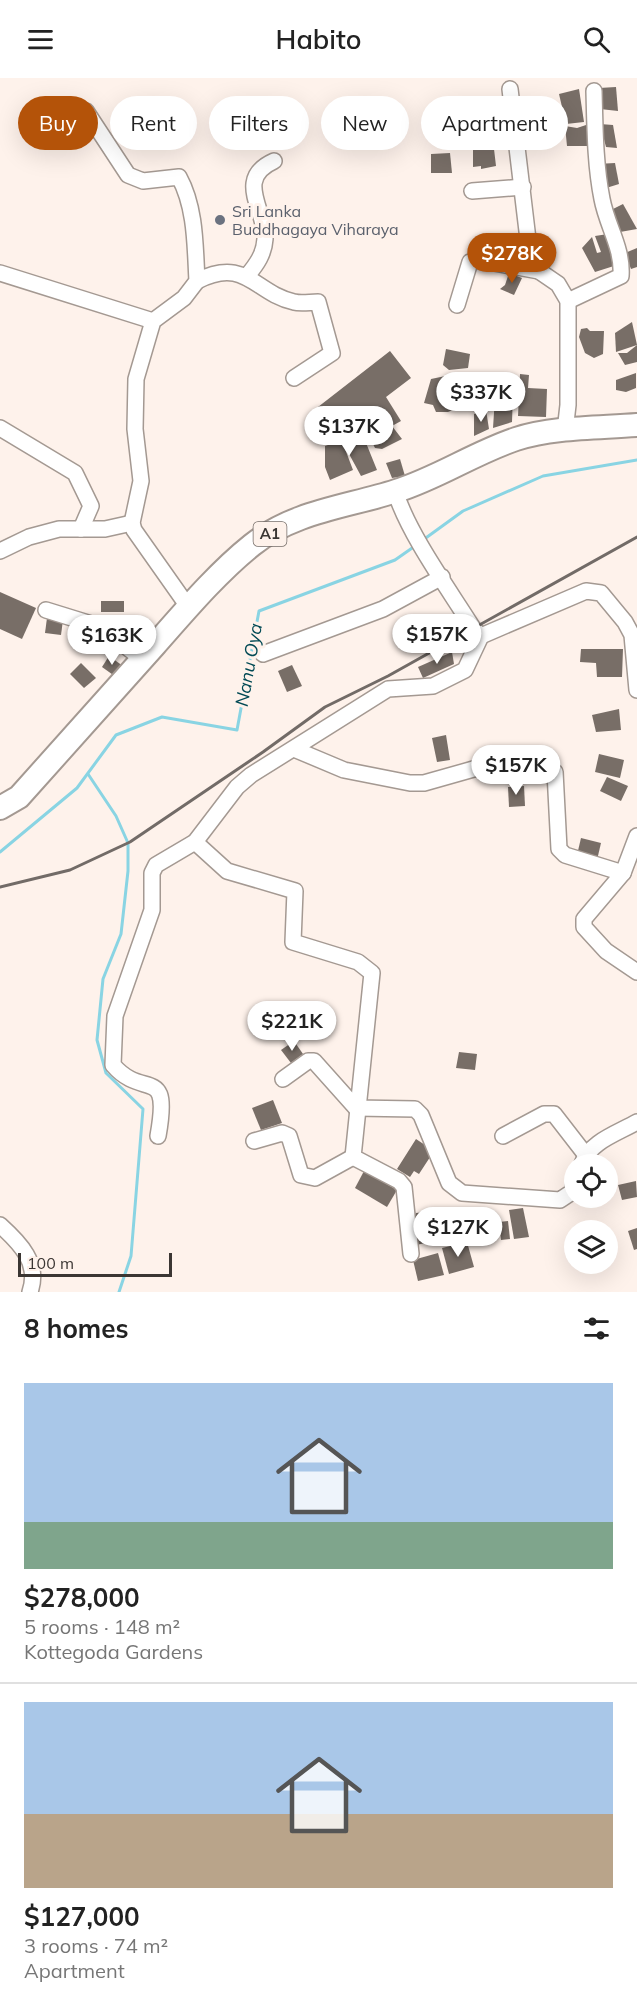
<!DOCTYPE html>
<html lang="en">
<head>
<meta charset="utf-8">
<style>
	:root { --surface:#fff; --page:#f6f6f6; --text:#222; --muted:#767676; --line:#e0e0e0; --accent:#b45309 }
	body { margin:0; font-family:Mulish,sans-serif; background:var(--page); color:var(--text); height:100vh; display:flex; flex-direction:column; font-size:22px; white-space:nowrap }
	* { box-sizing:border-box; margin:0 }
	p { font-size:20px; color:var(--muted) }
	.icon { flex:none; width:33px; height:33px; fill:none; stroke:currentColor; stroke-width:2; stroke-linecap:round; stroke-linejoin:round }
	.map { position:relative; height:1214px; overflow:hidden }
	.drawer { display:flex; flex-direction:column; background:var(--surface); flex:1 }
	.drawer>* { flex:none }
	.hud { position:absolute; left:18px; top:18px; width:602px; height:54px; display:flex; gap:12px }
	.tools { position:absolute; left:564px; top:1076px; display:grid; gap:12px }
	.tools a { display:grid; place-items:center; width:54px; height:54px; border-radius:50%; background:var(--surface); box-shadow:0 6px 24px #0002; font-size:30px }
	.scale { position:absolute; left:18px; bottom:15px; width:154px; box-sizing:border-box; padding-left:6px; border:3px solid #3b3633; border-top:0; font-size:16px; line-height:21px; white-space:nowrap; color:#3b3633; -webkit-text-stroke:4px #fef2eb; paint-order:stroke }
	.price { position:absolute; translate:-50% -51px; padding:0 14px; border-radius:21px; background:#fff; color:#222; font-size:20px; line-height:39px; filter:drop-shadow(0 2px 3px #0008) }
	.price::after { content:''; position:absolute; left:50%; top:36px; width:18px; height:14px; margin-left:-9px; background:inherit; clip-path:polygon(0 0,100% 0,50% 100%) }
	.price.current { background:var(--accent); color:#fff }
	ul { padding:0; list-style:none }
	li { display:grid; align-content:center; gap:12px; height:318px; padding:0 24px }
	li+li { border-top:2px solid var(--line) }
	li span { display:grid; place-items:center; height:186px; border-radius:0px; color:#555 }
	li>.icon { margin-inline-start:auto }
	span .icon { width:108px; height:108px; fill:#fffc; stroke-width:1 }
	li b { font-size:26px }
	h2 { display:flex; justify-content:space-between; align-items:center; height:72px; padding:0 24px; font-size:26px }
	.chip { padding:0 21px; border-radius:27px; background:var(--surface); box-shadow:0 6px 24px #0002; font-size:21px; line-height:54px }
	.chip.current { background:var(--accent); color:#fff }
	header { display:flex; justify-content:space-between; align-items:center; height:78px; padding:0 24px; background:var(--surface); font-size:27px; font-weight:600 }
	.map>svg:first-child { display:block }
</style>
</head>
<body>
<header><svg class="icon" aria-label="menu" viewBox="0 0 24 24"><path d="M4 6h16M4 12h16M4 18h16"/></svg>Habito<svg class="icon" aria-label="search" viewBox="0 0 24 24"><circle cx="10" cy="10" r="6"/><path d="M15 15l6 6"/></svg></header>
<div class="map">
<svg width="637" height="1214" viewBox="0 0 637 1214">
	<rect width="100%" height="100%" fill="#fef2eb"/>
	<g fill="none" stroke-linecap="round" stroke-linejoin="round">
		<g stroke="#89d4e3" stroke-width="3">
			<path d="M423,462L463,433L543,398L637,382"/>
			<path d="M88,696L116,738L128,765V793L121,856L103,901L97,962L106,995L143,1031L131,1178L119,1214"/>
			<path d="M0,774L77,710L116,657L162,639L237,652L259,533L395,482L415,468"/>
		</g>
	</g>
	<g fill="#786e67">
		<path d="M616,9L618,33L600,31L599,10Z"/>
		<path d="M579,11L584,44L566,46L559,16Z"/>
		<path d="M495,46V65H473L471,53L479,48Z"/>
		<path d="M600,46L613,47L617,70L606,69Z"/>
		<path d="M586,47L589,68H567L565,48L577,50Z"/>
		<path d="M483,69L494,71L496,88L481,91V88L473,89V71Z"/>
		<path d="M450,75L452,95H431V76Z"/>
		<path d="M615,85L619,106L603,111L597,86Z"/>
		<path d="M623,126L637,151L620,154L609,133Z"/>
		<path d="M608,156L617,187L595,194L582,170L592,159L597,175L601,174L595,158Z"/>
		<path d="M637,170V189L631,191L625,175Z"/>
		<path d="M509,195L522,200L514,217L500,211L505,207Z"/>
		<path d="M632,244L637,267L616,274L615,255Z"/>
		<path d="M587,250L590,253H604L603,276L594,280L585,275L579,259L581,251Z"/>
		<path d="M637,267V284L625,287L618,275H627Z"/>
		<path d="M446,271L470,276L468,290L449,292L443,287Z"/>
		<path d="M390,273L411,300L386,319L401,343L392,348L402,361L382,371L375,370L364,348L358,341L339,356L318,329Z"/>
		<path d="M636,295V310L626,314L616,312V302Z"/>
		<path d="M455,296L460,329L448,334H436L433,327L424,325L431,301Z"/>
		<path d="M520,296L529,297L528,310L547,311L546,339L518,338Z"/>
		<path d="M506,314L513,315L512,344L493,350L495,319L506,320Z"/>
		<path d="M486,332L489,351L474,358V336Z"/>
		<path d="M362,355L377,392L361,398L342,363L353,392L330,402L325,389V368Z"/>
		<path d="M400,381L405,398L392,400L386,385Z"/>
		<path d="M0,514L36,530L22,561L0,551Z"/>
		<rect x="101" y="523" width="23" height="11"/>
		<path d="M47,540L63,542L61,557L45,555Z"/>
		<path d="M581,571H623L622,599H597L596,585L580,584Z"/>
		<path d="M452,574L454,586L423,600L418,589Z"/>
		<path d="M109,578L123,588L116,599L102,589Z"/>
		<path d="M81,585L96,600L84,610L70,596Z"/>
		<path d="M292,587L302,608L287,614L278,593Z"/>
		<path d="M619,631L621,652L596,654L592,637Z"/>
		<path d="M446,657L450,682L437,684L432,660Z"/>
		<path d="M502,675L503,684L479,686V676Z"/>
		<path d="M599,676L624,682L620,700L595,694Z"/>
		<path d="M607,699L628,708L621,723L600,713Z"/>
		<path d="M524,708L525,728L509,729L508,709Z"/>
		<path d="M581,760L601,765L597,782L577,777Z"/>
		<path d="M294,963L303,976L291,985L281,972Z"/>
		<path d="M459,974L477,976L475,992L456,990Z"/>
		<path d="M273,1022L282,1045L261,1052L252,1030Z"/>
		<path d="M416,1061L434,1073L419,1096L414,1093L410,1099L397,1091Z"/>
		<path d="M364,1093L397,1112L387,1129L355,1110Z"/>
		<path d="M636,1103L637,1119L622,1122L618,1107Z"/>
		<path d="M523,1130L529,1159L514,1161L509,1132Z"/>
		<path d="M426,1134L431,1154L438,1153L440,1162L416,1167V1135Z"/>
		<path d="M508,1143L510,1161L501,1162L499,1144Z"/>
		<path d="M637,1150V1171L634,1172L628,1153Z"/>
		<path d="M467,1164L474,1189L449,1196L442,1170Z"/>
		<path d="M438,1175L444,1197L418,1203L413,1182Z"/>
	</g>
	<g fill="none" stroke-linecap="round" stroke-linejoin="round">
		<g stroke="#a49992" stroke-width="18">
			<g id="minor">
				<path d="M510,11L530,178L539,193L558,206L568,223V327L565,353"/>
				<path d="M86,33L128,97L143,103L179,99C196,130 195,169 197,203L184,220L153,243L136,301L135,351L141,403L132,445L134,452L189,530"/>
				<path d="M472,113L523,109"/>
				<path d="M0,195L153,243"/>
				<path d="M247,198C257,186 264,176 265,161C266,132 234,101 274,83"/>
				<path d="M197,203C246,178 254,215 294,224C301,226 310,224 318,224L332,275L294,300"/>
				<path d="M568,223L621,198C623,170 607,148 602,121C595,86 595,49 594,13"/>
				<path d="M457,227L470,184L478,182L539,193"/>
				<path d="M0,350L75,395L91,428L81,451"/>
				<path d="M395,413C409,457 448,510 473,550L481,558L586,513L601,515L625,544L632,557L637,612"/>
				<path d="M0,473L29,459L59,451H105L132,445"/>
				<path d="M46,532L101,549L142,581"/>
				<path d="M263,576L383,531L442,499"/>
				<path d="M294,671L344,692L410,705H424L477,690L548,687L555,694L559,771L565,777L623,795"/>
				<path d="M637,758L623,795L584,841V849L606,873L637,894"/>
				<path d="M195,764L227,793L295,813L293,864L358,884L372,895L353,1079L399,1103L404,1109L411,1176"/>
				<path d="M283,1001L308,983H314L356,1030L415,1031L421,1037L449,1105L462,1115L560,1122L572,1114L574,1106"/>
				<path d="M158,1058C171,985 144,1023 113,987L115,938L152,832V795L156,787L195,764L237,709L251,697L388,611L433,608L465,592L481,558"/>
				<path d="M503,1058L544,1036H554L585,1076"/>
				<path d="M254,1063L282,1055L289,1058L301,1097L315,1100L353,1079"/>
				<path d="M582,1086C589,1064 618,1055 637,1044"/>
				<path d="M0,1147C20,1165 40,1185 30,1214"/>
			</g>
		</g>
		<g stroke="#a49992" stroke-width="26">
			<path id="highway" d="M0,730L19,719C64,669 109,618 155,567C185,533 217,495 252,467C294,433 347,429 396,413C438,400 474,375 516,361C553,349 598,350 637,347"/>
		</g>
		<use href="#minor" stroke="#fff" stroke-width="15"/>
		<use href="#highway" stroke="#fff" stroke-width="22"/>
		<path stroke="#726b67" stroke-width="3" d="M0,809L70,792L130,764L263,674L325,629L388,598L637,459"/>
	</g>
	<circle fill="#6b7280" stroke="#fef2eb" stroke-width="2" cx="220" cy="142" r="6"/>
	<g text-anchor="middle" stroke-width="6" stroke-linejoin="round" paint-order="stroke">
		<rect fill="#fef2eb" stroke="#766e6a" stroke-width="1.5" x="253.5" y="444" width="33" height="24" rx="4.5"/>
		<g font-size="15" font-weight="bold" fill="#3b3633">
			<text x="270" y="461">A1</text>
		</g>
		<g font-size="16" fill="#5b616d" stroke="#fef2eb" text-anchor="start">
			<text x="232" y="139">Sri Lanka<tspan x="232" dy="18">Buddhagaya Viharaya</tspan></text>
		</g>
		<g font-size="18" font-style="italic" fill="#014954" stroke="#fef2eb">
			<text transform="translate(249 587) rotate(-80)" y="6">Nanu Oya</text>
		</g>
	</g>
</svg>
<div class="tools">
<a><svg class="icon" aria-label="locate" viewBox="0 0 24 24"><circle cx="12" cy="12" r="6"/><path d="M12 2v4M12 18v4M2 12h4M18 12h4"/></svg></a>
<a><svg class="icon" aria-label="layers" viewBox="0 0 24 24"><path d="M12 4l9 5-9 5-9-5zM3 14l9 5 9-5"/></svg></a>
</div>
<div class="scale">100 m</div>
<b class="price current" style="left:512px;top:206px">$278K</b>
<b class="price" style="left:481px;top:345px">$337K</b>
<b class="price" style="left:349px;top:379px">$137K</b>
<b class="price" style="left:437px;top:587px">$157K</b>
<b class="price" style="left:112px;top:588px">$163K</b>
<b class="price" style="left:516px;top:718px">$157K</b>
<b class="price" style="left:292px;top:974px">$221K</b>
<b class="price" style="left:458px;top:1180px">$127K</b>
<div class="hud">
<a class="chip current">Buy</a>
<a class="chip">Rent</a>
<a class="chip">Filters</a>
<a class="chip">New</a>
<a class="chip">Apartment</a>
</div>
</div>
<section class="drawer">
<h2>8 homes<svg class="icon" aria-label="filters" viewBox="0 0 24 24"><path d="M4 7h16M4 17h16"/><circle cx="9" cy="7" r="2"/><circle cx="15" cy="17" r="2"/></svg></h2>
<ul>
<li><span style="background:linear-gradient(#a9c7e8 75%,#7fa58c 0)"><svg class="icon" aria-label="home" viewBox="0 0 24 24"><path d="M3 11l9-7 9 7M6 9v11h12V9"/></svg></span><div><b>$278,000</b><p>5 rooms · 148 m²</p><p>Kottegoda Gardens</p></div></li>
<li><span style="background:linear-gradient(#a9c7e8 60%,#b9a48a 0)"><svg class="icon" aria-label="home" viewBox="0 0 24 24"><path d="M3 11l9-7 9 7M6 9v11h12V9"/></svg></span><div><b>$127,000</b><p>3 rooms · 74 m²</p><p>Apartment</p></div></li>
</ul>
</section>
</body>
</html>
